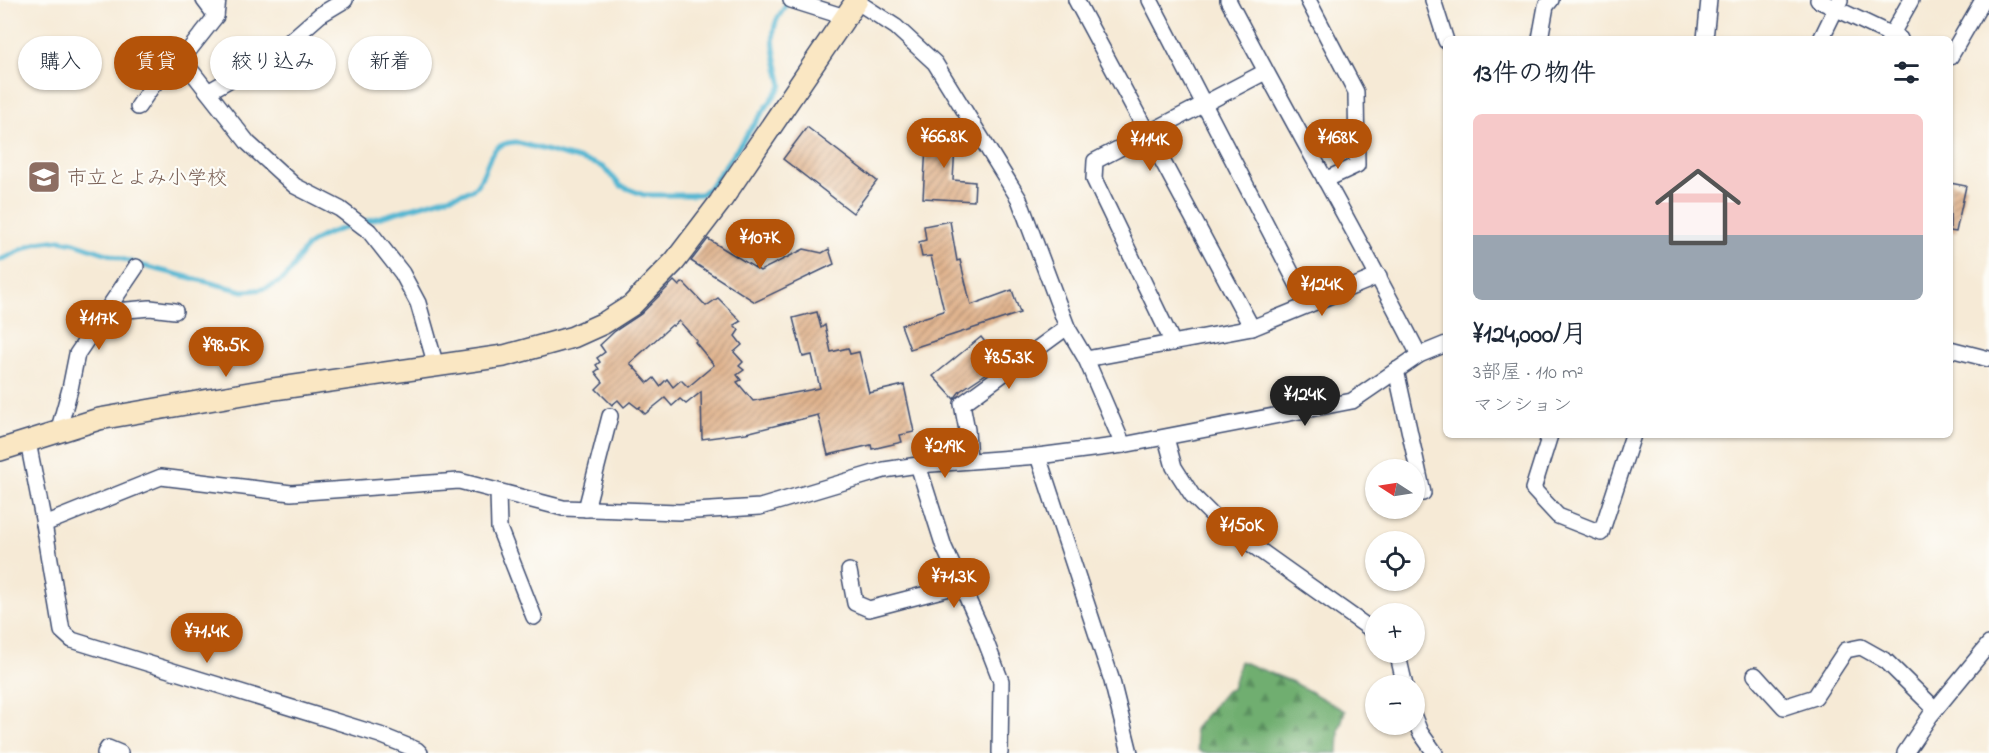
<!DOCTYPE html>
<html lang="ja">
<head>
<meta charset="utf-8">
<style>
	:root { --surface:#fff; --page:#f6f6f7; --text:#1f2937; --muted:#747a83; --line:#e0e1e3; --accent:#b45309 }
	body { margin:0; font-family:"Indie Flower","Klee One",sans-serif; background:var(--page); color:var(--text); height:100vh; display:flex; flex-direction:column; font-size:22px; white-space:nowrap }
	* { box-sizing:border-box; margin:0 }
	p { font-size:20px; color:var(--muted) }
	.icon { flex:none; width:33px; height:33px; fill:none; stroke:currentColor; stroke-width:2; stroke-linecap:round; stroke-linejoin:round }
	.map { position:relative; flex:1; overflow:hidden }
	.side { position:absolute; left:1443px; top:36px; width:510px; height:402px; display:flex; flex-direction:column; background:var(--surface); border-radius:9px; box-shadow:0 2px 4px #0004 }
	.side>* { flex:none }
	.banner { position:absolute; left:18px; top:36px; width:570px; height:54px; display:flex; gap:12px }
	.needle { width:39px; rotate:282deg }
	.fabs { position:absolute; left:1365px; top:459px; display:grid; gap:12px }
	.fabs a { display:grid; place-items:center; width:60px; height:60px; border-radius:50%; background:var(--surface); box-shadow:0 2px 4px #0004; font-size:30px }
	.price { position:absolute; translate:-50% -51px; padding:0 14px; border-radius:21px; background:var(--accent); color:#fff; font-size:20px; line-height:39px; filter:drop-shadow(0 2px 3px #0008) }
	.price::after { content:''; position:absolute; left:50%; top:36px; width:18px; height:14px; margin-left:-9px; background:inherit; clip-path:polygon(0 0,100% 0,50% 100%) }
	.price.selected { background:#222; color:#fff }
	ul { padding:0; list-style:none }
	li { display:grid; align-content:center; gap:12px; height:318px; padding:0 30px }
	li+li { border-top:2px solid var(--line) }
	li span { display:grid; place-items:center; height:186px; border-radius:9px; color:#555 }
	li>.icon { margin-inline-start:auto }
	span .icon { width:108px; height:108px; fill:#fffc; stroke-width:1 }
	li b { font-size:26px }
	h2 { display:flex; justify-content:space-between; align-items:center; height:72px; padding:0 30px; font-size:26px }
	.tag { padding:0 21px; border-radius:27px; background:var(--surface); box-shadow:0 2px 4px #0004; font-size:21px; line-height:54px }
	.tag.selected { background:var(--accent); color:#fff }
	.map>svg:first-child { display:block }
</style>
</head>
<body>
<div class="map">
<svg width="1989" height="753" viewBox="0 0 1989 753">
	<defs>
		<pattern id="forest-firs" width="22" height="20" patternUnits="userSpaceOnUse" patternTransform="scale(1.5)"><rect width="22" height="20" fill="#6fae6f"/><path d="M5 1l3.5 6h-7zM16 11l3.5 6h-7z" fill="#5a8e5e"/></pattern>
		<pattern id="building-hatch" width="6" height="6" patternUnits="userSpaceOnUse" patternTransform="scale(1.5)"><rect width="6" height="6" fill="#e0b48e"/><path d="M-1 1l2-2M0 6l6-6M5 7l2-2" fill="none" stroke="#b59377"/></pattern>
	</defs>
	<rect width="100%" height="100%" fill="#fdfcf7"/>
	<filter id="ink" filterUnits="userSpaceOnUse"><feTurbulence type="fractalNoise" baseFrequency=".0167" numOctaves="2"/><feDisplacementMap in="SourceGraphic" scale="12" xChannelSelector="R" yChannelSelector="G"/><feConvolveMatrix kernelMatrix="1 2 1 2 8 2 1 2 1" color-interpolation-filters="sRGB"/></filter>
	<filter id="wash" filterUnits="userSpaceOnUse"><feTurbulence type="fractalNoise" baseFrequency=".008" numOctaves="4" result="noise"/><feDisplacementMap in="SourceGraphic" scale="24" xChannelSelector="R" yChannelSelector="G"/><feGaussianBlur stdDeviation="1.35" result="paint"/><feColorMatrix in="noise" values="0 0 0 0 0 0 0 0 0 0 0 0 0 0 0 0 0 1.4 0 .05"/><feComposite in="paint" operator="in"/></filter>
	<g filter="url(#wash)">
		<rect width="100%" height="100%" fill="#f6ead6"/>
		<path fill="url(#forest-firs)" stroke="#456e66" stroke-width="1.5" d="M1240,661L1293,682L1345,711L1339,730L1338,753H1203L1198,750L1194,729L1226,691L1232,689Z"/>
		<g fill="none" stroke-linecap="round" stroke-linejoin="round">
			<g stroke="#53b6d2" stroke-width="5">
				<path d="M364,222L472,190C493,171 482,144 515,142L593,163L603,167L621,186L644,195H691L701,194L710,187L782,85C778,66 769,41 776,22C779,13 786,9 787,0"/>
				<path d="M0,260L37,243L60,240L75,243L140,265L243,291C263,291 281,286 292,269C297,261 301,252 308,246C321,234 338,230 355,225"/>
			</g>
		</g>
		<g id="blocks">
			<g fill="url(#building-hatch)" fill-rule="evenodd">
				<path d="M807,127L877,181L853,213L783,159Z"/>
				<path d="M927,129L956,130L953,180L975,182L974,201L923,198Z"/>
				<path d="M1950,183L1966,186L1956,232L1950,231Z"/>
				<path d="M950,221L957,261L960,260L971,305L1012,290L1020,313L910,349L901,325L944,311L931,256L922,257L919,242L926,240L924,226Z"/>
				<path d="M708,239L760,271L804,249L822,253L829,249L834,264L755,302L691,261Z"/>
				<path d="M674,281L679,286L683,282L706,306L718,298L741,321L734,325L739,330L735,336L742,345L734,352L743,362L739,366L744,370L737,375L741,380L737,382L753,401L820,388L812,355L803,357L793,318L817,312L821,328L825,325L831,352L848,348L850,354L859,352L869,393L904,385L914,432L900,435L902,442L872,449L871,445L828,455L818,415L746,433L702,439L701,392L686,404L680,399L672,406L665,398L645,414L639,408L641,406L638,408L630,402L624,407L618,400L612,405L596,389L603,382L595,372L599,369L596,365L600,362L597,358L605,352L600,345L615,331L641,314ZM679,321L697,341L695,342L714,365L688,387L681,380L673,387L667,379L660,386L654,378L648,383L630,363L672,325L673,326Z"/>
				<path d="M981,337L1002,363L960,391L954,399L933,376Z"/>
			</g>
		</g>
	</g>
	<g filter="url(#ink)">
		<use href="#blocks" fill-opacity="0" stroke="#3c4b70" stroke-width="1.5"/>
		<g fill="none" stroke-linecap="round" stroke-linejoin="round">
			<g stroke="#3c4b70" stroke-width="18">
				<g id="street">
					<path d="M204,0L216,16"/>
					<path d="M218,0L216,16L182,59L248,143L295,186L340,209L369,231L402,273L418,303L436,366"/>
					<path d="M791,0L845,17"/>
					<path d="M1076,0L1252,328"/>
					<path d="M1150,0L1308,305"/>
					<path d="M1228,0C1290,119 1358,235 1419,355"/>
					<path d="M1308,0L1356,92L1357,165L1325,180"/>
					<path d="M1433,0L1446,41"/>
					<path d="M1818,0L1900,39"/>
					<path d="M856,1L896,27L935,63L1019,199L1067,327L1086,359L1123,445"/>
					<path d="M1540,39L1546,6L1551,0"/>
					<path d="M1705,39L1709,0"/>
					<path d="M1821,39L1840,0"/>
					<path d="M1889,39L1911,0"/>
					<path d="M1950,57L1983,0"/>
					<path d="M208,92L279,51L320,15L345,0"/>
					<path d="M138,107L153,85L182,59"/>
					<path d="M105,312L150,308L175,311"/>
					<path d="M1173,343L1094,179L1095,161L1265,72"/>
					<path d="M1950,349L1989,359"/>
					<path d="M1086,359L1252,328L1379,276"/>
					<path d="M1396,370L1423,493"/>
					<path d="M58,432L70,389L77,354L136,267"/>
					<path d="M1550,435L1533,489L1558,516L1601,533L1633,435"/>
					<path d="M1166,438L1174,467L1192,495L1217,520L1376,633"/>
					<path d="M28,442L44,524L62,631L72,640L380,735L417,750L420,753"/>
					<path d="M1038,456L1112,681L1130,753"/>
					<path d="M969,461L967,430L962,404L1067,327"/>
					<path d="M918,465L944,547L979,624L1001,681L1000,753"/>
					<path d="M498,492L499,528L534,617"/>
					<path d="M586,509L610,416"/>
					<path d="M44,524L161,477L291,493L459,481L563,508L679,512L760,507L884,470L918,465L1038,456L1123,445L1352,401L1419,355L1446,344"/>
					<path d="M849,571L855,603L869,609L961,585"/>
					<path d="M1393,652L1399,660L1405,686"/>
					<path d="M1755,675L1784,707L1815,697L1846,650L1861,647L1886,661L1935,709"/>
					<path d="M1414,717L1420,732L1435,753"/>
					<path d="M105,753L108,748L120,753"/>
					<path d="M1905,753L1930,716L1989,644"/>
				</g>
			</g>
			<g stroke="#3c4b70" stroke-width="24">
				<path id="secondary" d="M0,450L99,419L267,390L504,356L573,337L604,323L632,305L675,261L720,202L857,0"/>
			</g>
			<use href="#street" stroke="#fff" stroke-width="15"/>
			<use href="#secondary" stroke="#fae7c3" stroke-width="21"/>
		</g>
	</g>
	<defs>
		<g id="school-square" transform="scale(1.725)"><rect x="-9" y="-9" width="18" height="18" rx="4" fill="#8d6e63" stroke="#fdfcf7"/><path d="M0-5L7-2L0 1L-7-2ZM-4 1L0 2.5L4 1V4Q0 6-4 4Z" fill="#fff"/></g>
	</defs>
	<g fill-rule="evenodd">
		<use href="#school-square" x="44" y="177"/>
	</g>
	<g text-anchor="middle" stroke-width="4.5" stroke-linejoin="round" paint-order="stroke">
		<g font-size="20" fill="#785e54" stroke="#fdfcf7" text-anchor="start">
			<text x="67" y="184">市立とよみ小学校</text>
		</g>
	</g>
</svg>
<div class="fabs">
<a><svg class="needle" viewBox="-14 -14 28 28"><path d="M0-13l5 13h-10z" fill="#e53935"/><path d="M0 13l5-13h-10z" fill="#747a83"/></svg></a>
<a><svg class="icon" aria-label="locate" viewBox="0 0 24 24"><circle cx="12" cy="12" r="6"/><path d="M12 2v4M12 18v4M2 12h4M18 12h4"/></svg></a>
<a>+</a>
<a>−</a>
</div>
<b class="price" style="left:944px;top:169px">¥66.8K</b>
<b class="price" style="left:1338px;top:170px">¥168K</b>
<b class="price" style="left:1150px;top:172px">¥114K</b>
<b class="price" style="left:760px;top:270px">¥107K</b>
<b class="price" style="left:1322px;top:317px">¥124K</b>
<b class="price" style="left:99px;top:351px">¥117K</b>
<b class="price" style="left:226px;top:378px">¥98.5K</b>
<b class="price" style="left:1009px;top:390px">¥85.3K</b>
<b class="price selected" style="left:1305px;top:427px">¥124K</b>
<b class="price" style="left:945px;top:479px">¥219K</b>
<b class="price" style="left:1242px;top:558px">¥150K</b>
<b class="price" style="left:954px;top:609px">¥71.3K</b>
<b class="price" style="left:207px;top:664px">¥71.4K</b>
<div class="banner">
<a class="tag">購入</a>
<a class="tag selected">賃貸</a>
<a class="tag">絞り込み</a>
<a class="tag">新着</a>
</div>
<section class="side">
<h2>13件の物件<svg class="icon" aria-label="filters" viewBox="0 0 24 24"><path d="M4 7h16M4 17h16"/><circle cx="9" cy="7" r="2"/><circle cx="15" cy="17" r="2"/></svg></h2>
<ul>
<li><span style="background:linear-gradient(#f6c9c9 65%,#9aa5b1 0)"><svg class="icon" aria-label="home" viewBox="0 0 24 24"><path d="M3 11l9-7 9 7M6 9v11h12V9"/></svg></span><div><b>¥124,000/月</b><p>3部屋 · 110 m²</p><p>マンション</p></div></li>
</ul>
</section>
</div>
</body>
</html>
